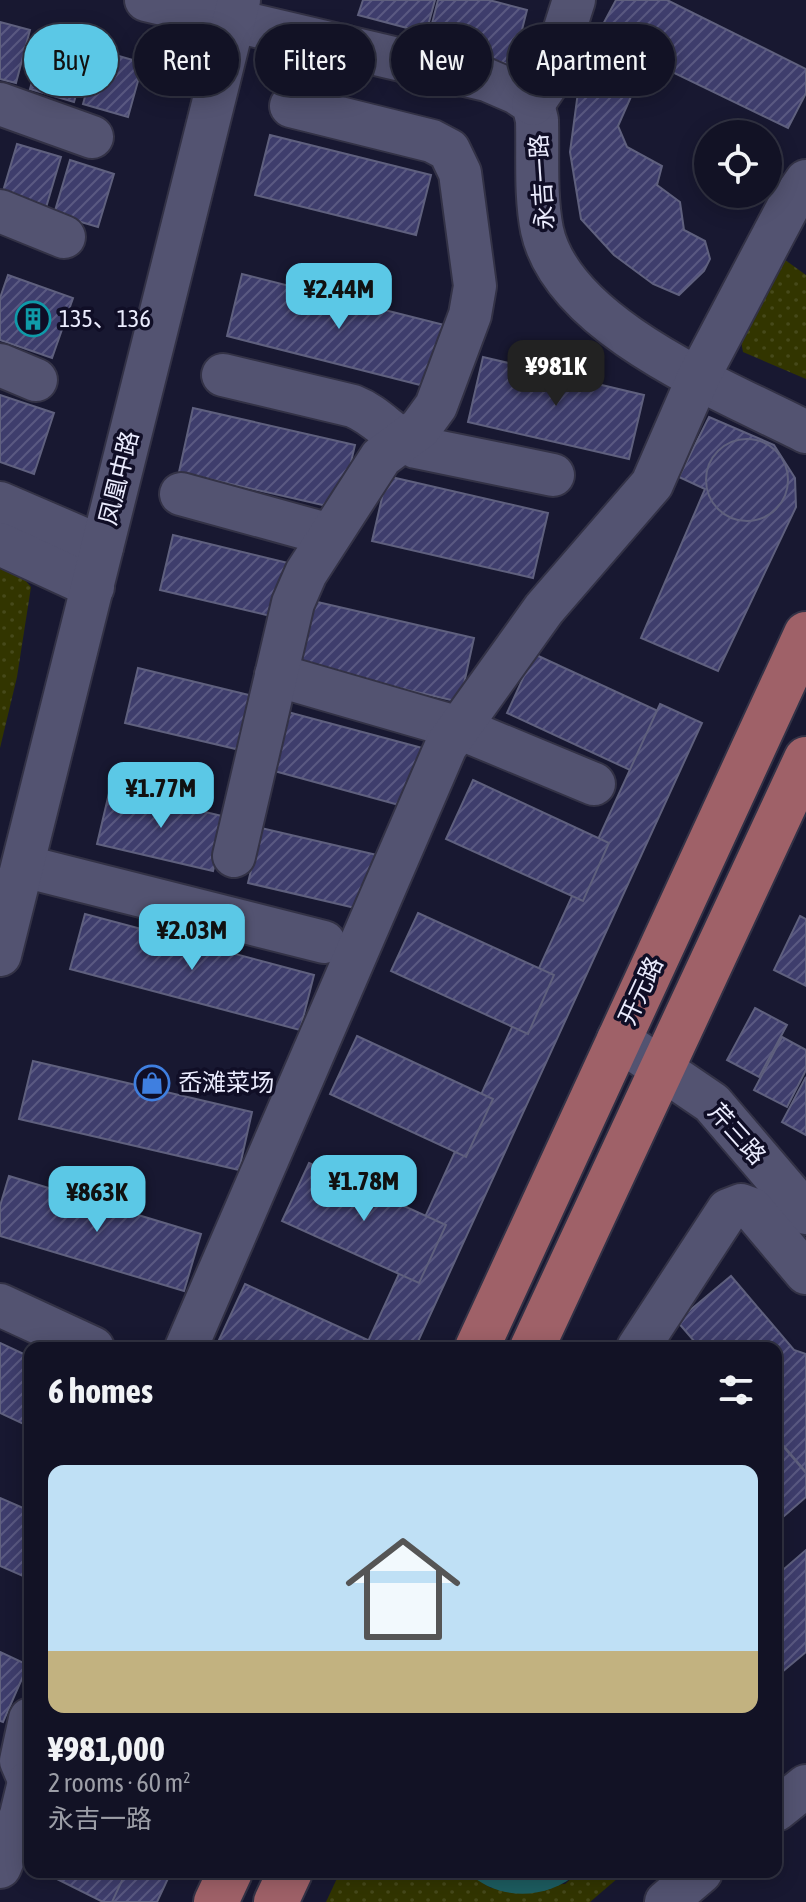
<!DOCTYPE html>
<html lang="en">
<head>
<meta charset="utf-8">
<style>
	:root { --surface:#121225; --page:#1b1b2d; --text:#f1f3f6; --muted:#9c9ea7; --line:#313242; --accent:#5bc8e6 }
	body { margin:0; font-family:"Asap Condensed","Noto Sans SC",sans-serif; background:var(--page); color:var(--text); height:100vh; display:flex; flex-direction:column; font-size:30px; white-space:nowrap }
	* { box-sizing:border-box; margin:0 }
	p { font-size:26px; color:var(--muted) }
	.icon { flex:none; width:44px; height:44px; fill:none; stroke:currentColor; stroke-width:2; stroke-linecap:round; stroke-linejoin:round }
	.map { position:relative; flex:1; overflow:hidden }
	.panel { position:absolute; left:24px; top:1342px; width:758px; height:536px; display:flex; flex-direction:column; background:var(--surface); border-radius:16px; box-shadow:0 4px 20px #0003,0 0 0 2px var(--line) }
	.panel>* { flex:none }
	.hud { position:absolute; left:24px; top:24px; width:758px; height:72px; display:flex; gap:16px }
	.tools { position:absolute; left:694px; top:120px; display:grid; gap:16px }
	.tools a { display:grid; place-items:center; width:88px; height:88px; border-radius:50%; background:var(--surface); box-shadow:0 4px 20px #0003,0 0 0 2px var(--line); font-size:40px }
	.price { position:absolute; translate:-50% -68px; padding:0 18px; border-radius:16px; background:var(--accent); color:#111; font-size:26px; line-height:52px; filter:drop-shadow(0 2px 4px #0008) }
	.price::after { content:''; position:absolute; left:50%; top:48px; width:24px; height:18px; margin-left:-12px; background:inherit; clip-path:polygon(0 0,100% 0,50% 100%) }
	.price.active { background:#222; color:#fff }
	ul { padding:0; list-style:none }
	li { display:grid; align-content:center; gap:16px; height:424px; padding:0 24px }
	li span { display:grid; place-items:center; height:248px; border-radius:16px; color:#555 }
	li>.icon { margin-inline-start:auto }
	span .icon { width:144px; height:144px; fill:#fffc; stroke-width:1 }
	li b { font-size:34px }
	h2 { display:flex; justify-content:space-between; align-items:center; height:96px; padding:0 24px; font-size:34px }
	.pill { padding:0 28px; border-radius:36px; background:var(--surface); box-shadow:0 4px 20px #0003,0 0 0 2px var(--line); font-size:28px; line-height:72px }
	.pill.active { background:var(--accent); color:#111 }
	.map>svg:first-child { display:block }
</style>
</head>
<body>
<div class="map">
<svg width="806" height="1902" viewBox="0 0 806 1902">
	<defs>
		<pattern id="park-dots" width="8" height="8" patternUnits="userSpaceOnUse" patternTransform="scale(2)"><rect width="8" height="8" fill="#323500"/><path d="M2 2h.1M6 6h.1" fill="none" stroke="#46491a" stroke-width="1.8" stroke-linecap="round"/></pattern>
		<pattern id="building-hatch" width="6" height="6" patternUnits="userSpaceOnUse" patternTransform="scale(2)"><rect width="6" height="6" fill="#3e3d6c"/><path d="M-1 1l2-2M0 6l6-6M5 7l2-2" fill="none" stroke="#5a5982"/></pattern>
	</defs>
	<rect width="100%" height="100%" fill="#181831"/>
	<g fill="url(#park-dots)">
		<path d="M781,257L806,275V379L743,352L740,336Z"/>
		<path d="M0,564L18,572L31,587L17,677L0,748Z"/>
		<path d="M340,1872H467L491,1888L565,1884L579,1872H625L590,1902H326Z"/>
	</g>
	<path fill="#1d5d61" d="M467,1872H579C547,1900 500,1902 467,1872Z"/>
	<g fill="url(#building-hatch)" stroke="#5f607e" stroke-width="2">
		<path d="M363,0H435L426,33L358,15Z"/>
		<path d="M438,0H489L527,10L513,65L427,43Z"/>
		<path d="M616,0H667L806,69V93L788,128L660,66L641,74L618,126L627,147L662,166L657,185L680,202L684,230L705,241L710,259L704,271L679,295L653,284L614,255L581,219L570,152L578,92L600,30Z"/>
		<path d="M0,22L30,30L16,83L0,79Z"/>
		<path d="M45,35L90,48L74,102L30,89Z"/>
		<path d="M98,50L143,63L128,117L83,104Z"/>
		<path d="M270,135L431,175L416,235L255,195Z"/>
		<path d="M17,144L61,157L45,211L1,198Z"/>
		<path d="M70,160L114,174L98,227L54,214Z"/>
		<path d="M242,274L452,327L436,389L227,336Z"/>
		<path d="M8,275L73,298L52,358L0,340V298Z"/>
		<path d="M483,357L644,395L629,459L468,422Z"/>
		<path d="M0,395L54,413L34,474L0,462Z"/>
		<path d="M193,408L355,445L340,509L179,472Z"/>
		<path d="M709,417L774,445L795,478L796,507L718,671L641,638L705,489L679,477Z"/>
		<circle cx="747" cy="480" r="41"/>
		<path d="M387,476L548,513L533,578L372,541Z"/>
		<path d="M173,535L288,563L275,617L160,590Z"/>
		<path d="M313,601L474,638L460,702L299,665Z"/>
		<path d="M534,654L671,717L643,776L507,713Z"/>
		<path d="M138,668L253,696L240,750L125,723Z"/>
		<path d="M660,704L702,723L415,1348H365Z"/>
		<path d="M284,711L426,749L410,808L267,769Z"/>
		<path d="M473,780L609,843L583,901L446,839Z"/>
		<path d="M110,789L226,817L213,871L97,844Z"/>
		<path d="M261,828L377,855L364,910L248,883Z"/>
		<path d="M418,913L554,975L528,1034L391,971Z"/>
		<path d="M85,914L314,975L300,1030L70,969Z"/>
		<path d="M800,916L806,919V986L774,970Z"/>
		<path d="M755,1008L787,1025L759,1077L727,1060Z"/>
		<path d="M357,1036L493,1099L466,1157L330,1094Z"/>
		<path d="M782,1037L806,1050V1070L787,1107L754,1090Z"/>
		<path d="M33,1061L252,1112L239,1170L19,1119Z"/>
		<path d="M806,1077V1135L782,1122Z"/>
		<path d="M309,1163L446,1225L419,1283L282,1221Z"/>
		<path d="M9,1176L201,1234L184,1291L0,1236V1206Z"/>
		<path d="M731,1276L794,1350L806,1354V1472L776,1437V1348H700L677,1321Z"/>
		<path d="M245,1284L381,1346L380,1348H230L218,1342Z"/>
		<path d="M0,1343L30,1357V1427L0,1413Z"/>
		<path d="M776,1438L806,1473V1497L776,1523Z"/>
		<path d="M0,1498L30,1511V1579L0,1566Z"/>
		<path d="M806,1550V1652L776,1677V1576Z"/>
		<path d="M0,1652L28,1665L3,1722L0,1721Z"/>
		<path d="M43,1872H159L144,1902H103Z"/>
		<path d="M126,1872H171L157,1902H112Z"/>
	</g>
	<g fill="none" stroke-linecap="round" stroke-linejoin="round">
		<g stroke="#333246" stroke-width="46">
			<g id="minor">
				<path d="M146,0L487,80L517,93L533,104L537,120C538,156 535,195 542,230C563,327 724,390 806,432"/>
				<path d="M0,104L92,137"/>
				<path d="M533,104L548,82L574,0"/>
				<path d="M0,211L64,237"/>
				<path d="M0,365L36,380"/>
				<path d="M223,375L353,406C378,416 392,437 416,447L553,475"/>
				<path d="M181,494L330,535"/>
				<path d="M0,503L102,547"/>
				<path d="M0,544L93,587"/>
				<path d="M276,675L459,728L594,784"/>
				<path d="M234,856L293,603L306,573L381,457L420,428L436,406L470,315L475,286L460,173L449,150L432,141L291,106"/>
				<path d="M23,866L324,942"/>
				<path d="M0,955L239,0"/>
				<path d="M618,1039L712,1103L806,1213"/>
				<path d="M0,1305L93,1348"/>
				<path d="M186,1348L446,746L544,609L652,484L699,376L788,207L806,181"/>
				<path d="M638,1348L728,1210L741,1205L752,1209L806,1273"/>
				<path d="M30,1719L21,1761L30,1782"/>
				<path d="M776,1810L806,1786"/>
				<path d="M0,1867L21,1815L29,1782"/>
				<path d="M666,1902L701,1872"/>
			</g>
		</g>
		<g stroke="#333246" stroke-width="48">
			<g id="major">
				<path d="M477,1348L806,634"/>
				<path d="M532,1348L806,759"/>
				<path d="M216,1902L230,1872"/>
				<path d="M276,1902L290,1872"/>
			</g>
		</g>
		<use href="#minor" stroke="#535371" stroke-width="42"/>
		<use href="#major" stroke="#9f6168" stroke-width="44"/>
	</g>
	<defs>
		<g id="building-ring" transform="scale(1.8)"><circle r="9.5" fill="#100e26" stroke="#0f9aa8" stroke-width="1.5"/><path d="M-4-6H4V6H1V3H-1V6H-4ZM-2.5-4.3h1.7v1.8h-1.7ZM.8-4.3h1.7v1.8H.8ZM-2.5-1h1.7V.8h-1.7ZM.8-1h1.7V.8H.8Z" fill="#0f9aa8"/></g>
		<g id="shop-ring" transform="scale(1.8)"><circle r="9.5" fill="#100e26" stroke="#3f7fe0" stroke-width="1.5"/><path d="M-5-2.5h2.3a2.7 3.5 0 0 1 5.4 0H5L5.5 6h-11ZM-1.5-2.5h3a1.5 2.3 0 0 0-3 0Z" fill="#3f7fe0"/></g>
	</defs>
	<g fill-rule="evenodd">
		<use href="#building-ring" x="33" y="319"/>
		<use href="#shop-ring" x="152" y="1083"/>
	</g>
	<g text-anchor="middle" stroke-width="7" stroke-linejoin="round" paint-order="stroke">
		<g font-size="24" fill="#ebecfe" stroke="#100e26">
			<text transform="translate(542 182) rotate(-94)" y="8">永吉一路</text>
			<text transform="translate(119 478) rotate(-76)" y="8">凤凰中路</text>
			<text transform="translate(641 991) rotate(-65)" y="8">开元路</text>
			<text transform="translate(737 1134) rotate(48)" y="8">芹三路</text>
		</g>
		<g font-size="24" fill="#ebecfe" stroke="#100e26" text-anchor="start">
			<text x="59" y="327">135、136</text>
			<text x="178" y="1091">岙滩菜场</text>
		</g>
	</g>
</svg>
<div class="tools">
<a><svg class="icon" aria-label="locate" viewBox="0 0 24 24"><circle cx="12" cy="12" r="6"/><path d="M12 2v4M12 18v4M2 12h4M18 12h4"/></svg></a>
</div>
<b class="price" style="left:339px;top:331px">¥2.44M</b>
<b class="price active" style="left:556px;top:408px">¥981K</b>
<b class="price" style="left:161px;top:830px">¥1.77M</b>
<b class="price" style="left:192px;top:972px">¥2.03M</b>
<b class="price" style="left:364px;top:1223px">¥1.78M</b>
<b class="price" style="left:97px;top:1234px">¥863K</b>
<div class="hud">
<a class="pill active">Buy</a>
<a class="pill">Rent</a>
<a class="pill">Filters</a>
<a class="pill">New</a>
<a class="pill">Apartment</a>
</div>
<section class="panel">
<h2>6 homes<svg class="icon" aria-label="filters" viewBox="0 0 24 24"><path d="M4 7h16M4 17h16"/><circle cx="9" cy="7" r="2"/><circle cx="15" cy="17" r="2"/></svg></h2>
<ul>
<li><span style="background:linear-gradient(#bfe0f5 75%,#c2b280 0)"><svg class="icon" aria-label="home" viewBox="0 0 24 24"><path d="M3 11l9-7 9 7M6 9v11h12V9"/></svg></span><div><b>¥981,000</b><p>2 rooms · 60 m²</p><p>永吉一路</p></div></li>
</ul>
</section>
</div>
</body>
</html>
